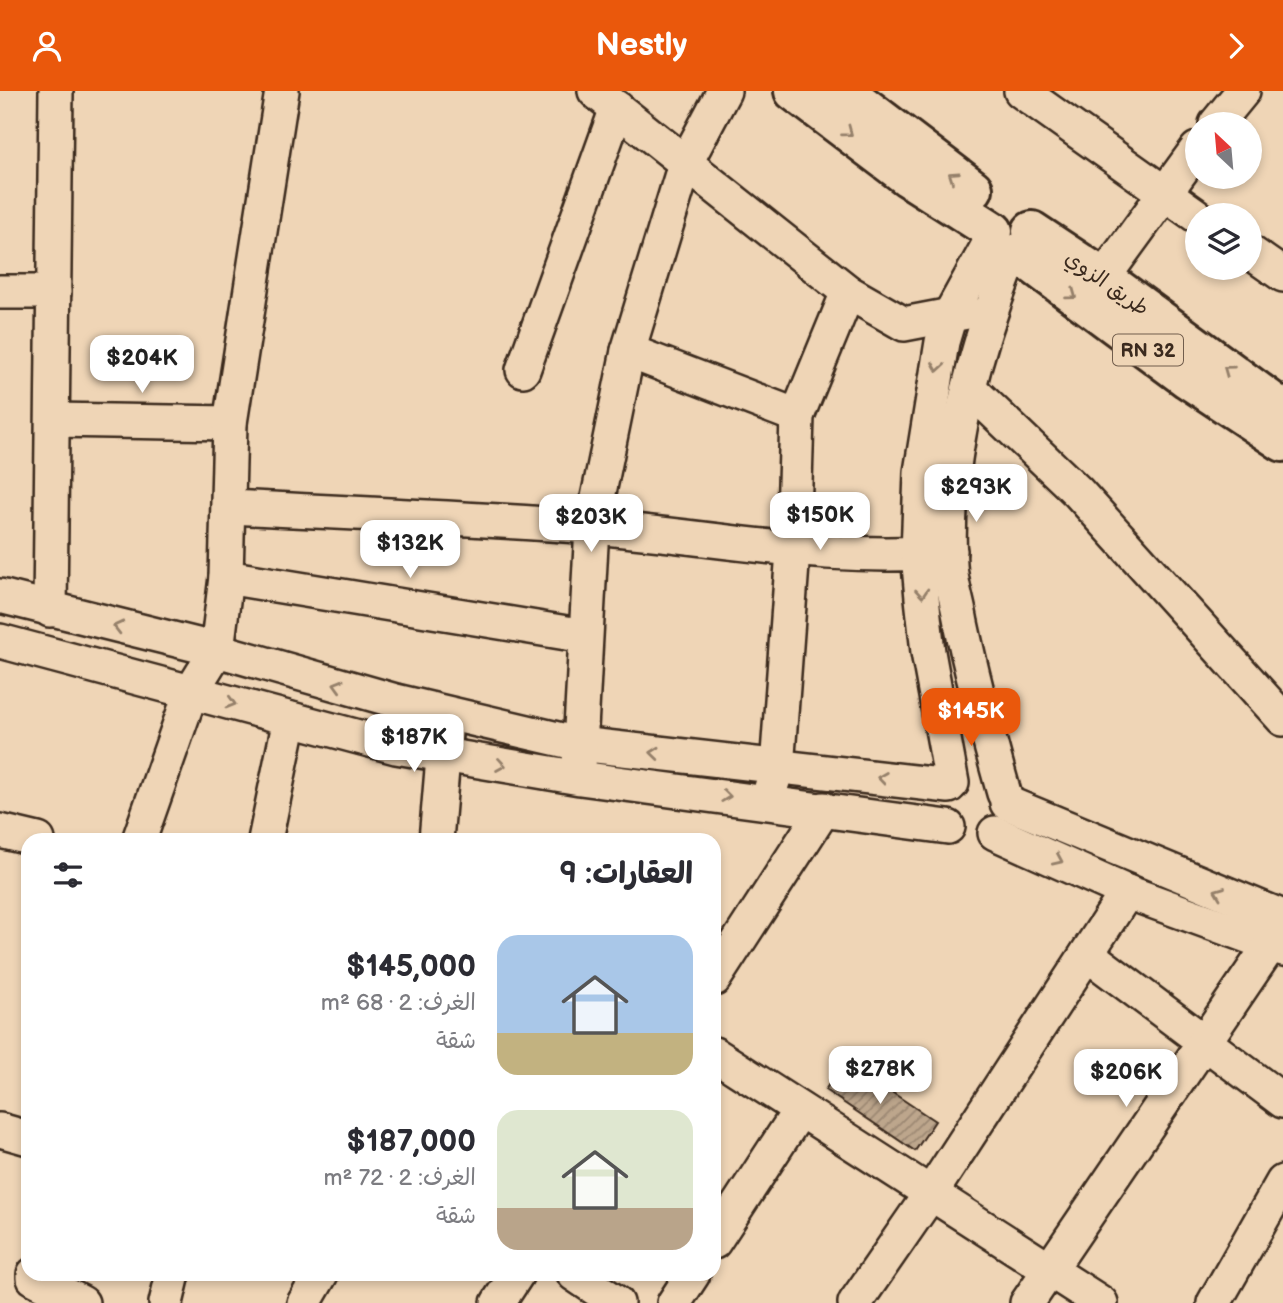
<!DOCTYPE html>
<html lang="ar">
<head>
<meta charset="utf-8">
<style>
	:root { --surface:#fff; --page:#f2f2f3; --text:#2b2b33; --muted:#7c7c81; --accent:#ea580c }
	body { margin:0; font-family:"Balsamiq Sans","Playpen Sans Arabic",sans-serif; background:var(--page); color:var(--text); direction:rtl; height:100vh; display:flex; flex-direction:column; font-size:26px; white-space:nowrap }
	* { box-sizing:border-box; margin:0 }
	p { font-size:23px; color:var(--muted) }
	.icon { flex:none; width:38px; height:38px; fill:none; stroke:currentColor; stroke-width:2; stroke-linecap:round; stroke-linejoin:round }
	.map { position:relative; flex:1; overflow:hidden; direction:ltr }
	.drawer { position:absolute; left:21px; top:742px; width:700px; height:448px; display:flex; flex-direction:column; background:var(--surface); border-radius:21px; box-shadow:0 4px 10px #0003; direction:rtl }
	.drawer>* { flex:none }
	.needle { width:46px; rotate:334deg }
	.tools { position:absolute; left:1185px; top:21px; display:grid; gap:14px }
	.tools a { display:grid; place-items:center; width:77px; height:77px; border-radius:50%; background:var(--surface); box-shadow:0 4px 10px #0003; font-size:35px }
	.price { position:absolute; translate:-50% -60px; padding:0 16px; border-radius:14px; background:#fff; color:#222; font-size:23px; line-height:46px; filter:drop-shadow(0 2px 4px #0008) }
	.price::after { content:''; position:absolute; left:50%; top:42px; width:21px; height:16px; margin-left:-10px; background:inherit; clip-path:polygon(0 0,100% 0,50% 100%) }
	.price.on { background:var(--accent); color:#fff }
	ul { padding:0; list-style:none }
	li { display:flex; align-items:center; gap:21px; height:175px; padding:0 28px }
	li span { display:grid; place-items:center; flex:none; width:196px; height:140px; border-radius:21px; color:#555 }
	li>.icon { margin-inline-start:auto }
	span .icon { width:84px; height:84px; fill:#fffc; stroke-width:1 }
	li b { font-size:30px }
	h2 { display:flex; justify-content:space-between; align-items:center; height:84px; padding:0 28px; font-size:30px }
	header { display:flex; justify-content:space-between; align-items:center; height:91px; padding:0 28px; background:var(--accent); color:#fff; font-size:32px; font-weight:700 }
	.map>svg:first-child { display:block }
</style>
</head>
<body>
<header><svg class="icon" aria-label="forward" viewBox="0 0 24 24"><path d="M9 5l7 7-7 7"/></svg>Nestly<svg class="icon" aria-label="person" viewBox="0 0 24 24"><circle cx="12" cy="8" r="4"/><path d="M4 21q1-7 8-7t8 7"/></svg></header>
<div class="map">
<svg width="1283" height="1212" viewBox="0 0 1283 1212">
	<defs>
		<pattern id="building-hatch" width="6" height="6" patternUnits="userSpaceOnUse" patternTransform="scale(1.75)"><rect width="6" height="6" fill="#bda68c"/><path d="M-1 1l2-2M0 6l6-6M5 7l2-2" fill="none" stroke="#9b8772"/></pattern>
	</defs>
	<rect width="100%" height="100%" fill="#efd5b6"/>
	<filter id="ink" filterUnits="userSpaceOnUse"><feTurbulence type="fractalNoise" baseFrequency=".0143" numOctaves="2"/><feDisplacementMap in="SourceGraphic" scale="14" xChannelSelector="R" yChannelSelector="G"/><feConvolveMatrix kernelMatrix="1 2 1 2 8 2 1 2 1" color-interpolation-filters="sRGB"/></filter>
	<g filter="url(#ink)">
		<path fill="url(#building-hatch)" stroke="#3b2a1e" stroke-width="2" d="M845,970L935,1030L915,1060L825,999Z"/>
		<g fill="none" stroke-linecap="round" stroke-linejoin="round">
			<g stroke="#3b2a1e" stroke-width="38">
				<g id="minor">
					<path d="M595,0L848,201L904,233L967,221"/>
					<path d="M1021,0L1197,125"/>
					<path d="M1216,33L1243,0"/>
					<path d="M1250,161L1283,184"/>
					<path d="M1103,187L1197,58"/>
					<path d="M0,201H54"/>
					<path d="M628,260L797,325"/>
					<path d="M523,279L617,17"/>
					<path d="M969,297L1078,401L1283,628"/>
					<path d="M53,329L230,332"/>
					<path d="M230,416C350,422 471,427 591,436C711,445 829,472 950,460"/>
					<path d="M226,486L585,545"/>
					<path d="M0,505L217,559L396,610L579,653L949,695"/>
					<path d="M50,519L56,0"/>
					<path d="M0,550L396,656L580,687L948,736"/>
					<path d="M579,674L592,436L628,260L685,73L724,0"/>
					<path d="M952,692L928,561L922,507L918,463L921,381L942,251L950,224L993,146"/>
					<path d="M771,697L777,677L793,460L797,325L848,201"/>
					<path d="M1004,702C988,645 973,589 961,532C958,513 951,493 950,474C944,368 974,259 1013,162"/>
					<path d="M1007,712L1283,826"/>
					<path d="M0,740L38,749"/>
					<path d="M995,742L1127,801L1283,858"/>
					<path d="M139,749L191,601L217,559L226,486L230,332L282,0"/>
					<path d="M265,749L290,628"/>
					<path d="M436,749L445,643"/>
					<path d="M1087,863L1283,1010"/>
					<path d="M714,888L824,718"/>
					<path d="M714,963L1101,1212"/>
					<path d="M0,1039L28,1047"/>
					<path d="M714,1151L800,1019"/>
					<path d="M34,1183V1187L82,1212"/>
					<path d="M574,1183L617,1212"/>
					<path d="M166,1212L173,1183"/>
					<path d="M304,1212L321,1183"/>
					<path d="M498,1212L517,1183"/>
					<path d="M674,1212L693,1183"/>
					<path d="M855,1212L931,1102L1127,801"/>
					<path d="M1027,1212L1271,853"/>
					<path d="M1214,1212L1283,1091"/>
				</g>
			</g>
			<g stroke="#3b2a1e" stroke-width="44">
				<g id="major">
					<path d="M794,0L908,86L993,140"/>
					<path d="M844,0L973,98"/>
					<path d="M1032,140L1103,187L1283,319"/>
					<path d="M1018,162L1188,288L1283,351"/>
				</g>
			</g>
			<use href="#minor" stroke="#efd5b6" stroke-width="33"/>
			<use href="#major" stroke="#efd5b6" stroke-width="38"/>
		</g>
		<defs><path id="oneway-chevron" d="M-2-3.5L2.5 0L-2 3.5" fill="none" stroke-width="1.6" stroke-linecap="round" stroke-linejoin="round" transform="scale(1.75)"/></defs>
		<g stroke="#95806a">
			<use href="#oneway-chevron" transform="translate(848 41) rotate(37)"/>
			<use href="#oneway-chevron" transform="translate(953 85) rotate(-146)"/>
			<use href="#oneway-chevron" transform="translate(1072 204) rotate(36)"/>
			<use href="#oneway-chevron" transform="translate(938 276) rotate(99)"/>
			<use href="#oneway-chevron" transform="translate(1228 279) rotate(-144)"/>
			<use href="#oneway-chevron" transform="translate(922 502) rotate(85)"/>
			<use href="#oneway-chevron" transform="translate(118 536) rotate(-166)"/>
			<use href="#oneway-chevron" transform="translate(338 594) rotate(-164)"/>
			<use href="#oneway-chevron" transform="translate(231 612) rotate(16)"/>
			<use href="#oneway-chevron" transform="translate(655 662) rotate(-174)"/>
			<use href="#oneway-chevron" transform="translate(501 674) rotate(9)"/>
			<use href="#oneway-chevron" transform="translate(882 687) rotate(-172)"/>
			<use href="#oneway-chevron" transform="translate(726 705) rotate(7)"/>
			<use href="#oneway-chevron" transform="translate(1058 769) rotate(24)"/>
			<use href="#oneway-chevron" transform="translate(1219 801) rotate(-159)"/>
		</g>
	</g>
	<g text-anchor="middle" stroke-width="7" stroke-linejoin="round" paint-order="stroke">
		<rect fill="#efd5b6" stroke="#715d4c" stroke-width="2" x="1113" y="243.5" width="70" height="31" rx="5"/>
		<g font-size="19" font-weight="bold" fill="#3b2a1e">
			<text x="1148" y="266">RN 32</text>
		</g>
		<g font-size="21" fill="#3b2a1e" stroke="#efd5b6">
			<text transform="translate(1107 192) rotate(35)" y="7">طريق الزوي</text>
		</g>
	</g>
</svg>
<div class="tools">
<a><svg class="needle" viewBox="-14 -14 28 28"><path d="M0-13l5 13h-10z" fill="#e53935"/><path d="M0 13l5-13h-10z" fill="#7c7c81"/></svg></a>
<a><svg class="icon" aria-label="layers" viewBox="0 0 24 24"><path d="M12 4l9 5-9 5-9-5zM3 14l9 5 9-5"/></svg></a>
</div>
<b class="price" style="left:142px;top:304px">$204K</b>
<b class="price" style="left:976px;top:433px">$293K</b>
<b class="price" style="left:820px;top:461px">$150K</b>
<b class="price" style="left:591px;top:463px">$203K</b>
<b class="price" style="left:410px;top:489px">$132K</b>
<b class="price on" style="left:971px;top:657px">$145K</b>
<b class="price" style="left:414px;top:683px">$187K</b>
<b class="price" style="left:880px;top:1015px">$278K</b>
<b class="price" style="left:1126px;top:1018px">$206K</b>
<section class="drawer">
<h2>العقارات: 9<svg class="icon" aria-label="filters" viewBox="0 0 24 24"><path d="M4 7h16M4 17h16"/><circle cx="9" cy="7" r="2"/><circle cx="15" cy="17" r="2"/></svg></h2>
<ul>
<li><span style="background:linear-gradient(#a9c7e8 70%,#c2b280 0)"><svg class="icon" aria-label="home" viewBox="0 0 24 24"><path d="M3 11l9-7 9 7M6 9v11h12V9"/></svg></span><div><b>$145,000</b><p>الغرف: 2 · 68 m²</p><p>شقة</p></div></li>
<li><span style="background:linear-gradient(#dfe7d0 70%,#b9a48a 0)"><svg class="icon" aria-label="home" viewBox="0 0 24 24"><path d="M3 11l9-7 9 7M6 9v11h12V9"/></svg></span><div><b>$187,000</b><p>الغرف: 2 · 72 m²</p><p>شقة</p></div></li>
</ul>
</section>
</div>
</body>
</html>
